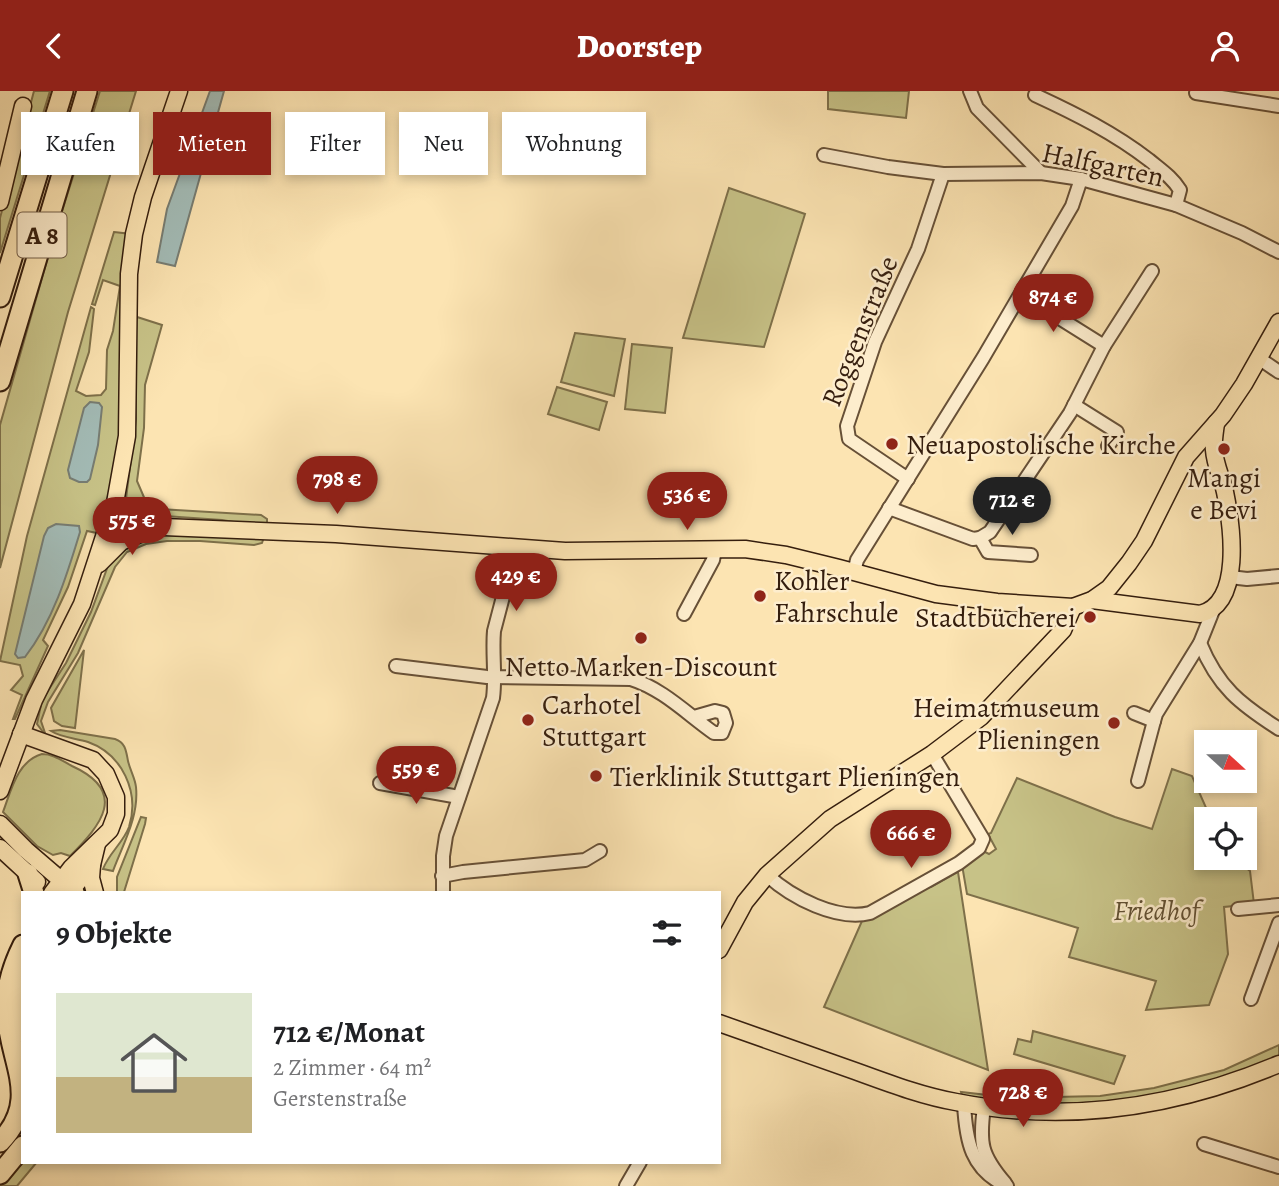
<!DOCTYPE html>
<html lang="de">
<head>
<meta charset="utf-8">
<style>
	:root { --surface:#fff; --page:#f6f6f6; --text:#202124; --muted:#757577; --line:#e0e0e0; --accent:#8f2418 }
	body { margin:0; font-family:Alegreya,serif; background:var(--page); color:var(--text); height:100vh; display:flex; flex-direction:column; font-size:26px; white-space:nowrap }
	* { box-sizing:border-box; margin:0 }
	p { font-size:23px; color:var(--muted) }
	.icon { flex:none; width:38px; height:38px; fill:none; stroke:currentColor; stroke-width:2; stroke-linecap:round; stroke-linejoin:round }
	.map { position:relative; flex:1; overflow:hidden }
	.details { position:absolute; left:21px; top:800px; width:700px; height:273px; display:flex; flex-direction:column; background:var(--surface); border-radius:0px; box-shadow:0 4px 10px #0003 }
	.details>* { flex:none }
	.guide { position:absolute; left:21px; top:21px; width:700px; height:63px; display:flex; gap:14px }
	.needle { width:46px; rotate:111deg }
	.tools { position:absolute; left:1194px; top:639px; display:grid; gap:14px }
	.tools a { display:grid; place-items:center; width:63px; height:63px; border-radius:0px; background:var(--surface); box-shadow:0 4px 10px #0003; font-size:35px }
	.price { position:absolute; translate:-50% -60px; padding:0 16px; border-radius:24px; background:var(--accent); color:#fff; font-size:23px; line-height:46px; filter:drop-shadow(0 2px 4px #0008) }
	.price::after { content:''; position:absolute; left:50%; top:42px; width:21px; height:16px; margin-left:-10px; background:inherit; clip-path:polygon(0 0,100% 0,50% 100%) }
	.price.on { background:#222; color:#fff }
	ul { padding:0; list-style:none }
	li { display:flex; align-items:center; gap:21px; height:175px; padding:0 35px }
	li+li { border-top:2px solid var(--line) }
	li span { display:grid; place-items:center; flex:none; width:196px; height:140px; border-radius:0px; color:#555 }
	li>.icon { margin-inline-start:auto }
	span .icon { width:84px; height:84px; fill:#fffc; stroke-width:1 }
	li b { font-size:30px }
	h2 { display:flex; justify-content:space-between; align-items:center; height:84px; padding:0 35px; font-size:30px }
	.pill { padding:0 24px; border-radius:0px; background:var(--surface); box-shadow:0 4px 10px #0003; font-size:24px; line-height:63px }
	.pill.on { background:var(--accent); color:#fff }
	header { display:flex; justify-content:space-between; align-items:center; height:91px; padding:0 35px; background:var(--accent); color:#fff; font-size:32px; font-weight:800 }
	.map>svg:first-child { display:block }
</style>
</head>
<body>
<header><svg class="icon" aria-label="back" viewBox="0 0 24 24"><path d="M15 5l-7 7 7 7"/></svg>Doorstep<svg class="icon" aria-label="person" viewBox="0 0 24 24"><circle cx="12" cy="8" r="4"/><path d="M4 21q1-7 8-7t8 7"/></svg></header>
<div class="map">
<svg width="1279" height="1095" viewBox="0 0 1279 1095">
	<rect width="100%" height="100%" fill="#fce4b2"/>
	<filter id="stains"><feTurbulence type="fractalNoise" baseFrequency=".00286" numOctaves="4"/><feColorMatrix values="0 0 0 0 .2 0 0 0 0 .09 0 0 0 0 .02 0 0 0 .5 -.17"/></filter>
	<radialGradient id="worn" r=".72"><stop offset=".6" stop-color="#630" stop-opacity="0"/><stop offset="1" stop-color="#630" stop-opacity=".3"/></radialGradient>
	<g fill="#c7c287" stroke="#7e704a" stroke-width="2">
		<path d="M34,0H50L0,162V127Z"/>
		<path d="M100,0H136L68,221L0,477V334L52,152Z"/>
		<path d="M828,0H909L906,27L828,18Z"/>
		<path d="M729,97L805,123L764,256L683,247Z"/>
		<path d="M114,141L131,143L120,340L110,399L97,442L87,440L68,496L43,549L48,555L15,628H13L22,604L11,599L23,585L20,574L0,570L27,445L91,216L94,218L89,261L76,300L86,305L101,304L106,298L107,259L113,240L120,195L103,189L95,214L92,213Z"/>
		<path d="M134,225L162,234L145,294L144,337L137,390L146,411L159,418L261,424L267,428V432L252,434L222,429L136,423L125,416L136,328Z"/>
		<path d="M575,242L625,248L614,305L561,291Z"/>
		<path d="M632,253L672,257L665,322L625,318Z"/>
		<path d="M557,296L607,311L599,339L548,323Z"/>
		<path d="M174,443L264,446L262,452L254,454L200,450H167L146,453L127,461L115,476L78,562L48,611L41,630L46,645L37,633L42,609L66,572L91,521L112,464L149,446Z"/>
		<path d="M84,559L75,637L62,635L54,630L51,617Z"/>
		<path d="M60,639L115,648C126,652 126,660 128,670C130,679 135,687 136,696C139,726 123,753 113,780L103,778C109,762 123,752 129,736C140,701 122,663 88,651C76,647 62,647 51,640Z"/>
		<path d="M42,663C54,663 62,670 72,675C129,701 101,734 70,765L61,762L53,764L37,755L3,721C11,700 17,670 42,663Z"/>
		<path d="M1172,678L1192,685L1211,728H1206V766L1233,767L1250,780L1254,813L1224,816L1228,863L1209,914L1146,919L1156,890L1069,866L1078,837L967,803L962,774L983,760L989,763L996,758L988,743L991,742L1017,687L1115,726L1152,738Z"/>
		<path d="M141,726L146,727L145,733L124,801H117V786Z"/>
		<path d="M958,781L988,979L824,916L862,830L913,798L931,796Z"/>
		<path d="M1033,940L1125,965L1114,993L1014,963L1018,948L1031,951Z"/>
		<path d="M1279,954V966L1175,1004L1049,1015L985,1009L962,1004L961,1001L1005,1006H1054L1100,1005L1154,997L1224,979Z"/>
		<path d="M23,1067V1071H37L17,1095H0V1091Z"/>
	</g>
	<g fill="#a3bcb7" stroke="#777d73" stroke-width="2">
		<path d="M210,0H224L175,175L157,171L167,118Z"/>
		<path d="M90,311L99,312L102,316L98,354L90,388L87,391H79L70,387L68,379L84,317Z"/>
		<path d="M56,433L79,435L80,441C67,484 53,530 25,566L18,567L15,563L44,445L48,437Z"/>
	</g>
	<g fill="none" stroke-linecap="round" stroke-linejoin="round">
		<g stroke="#675037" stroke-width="16">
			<g id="minor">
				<path d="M970,0L977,17L1041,82"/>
				<path d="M1196,2L1279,15"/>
				<path d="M1035,4C1076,23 1114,42 1149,69C1161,79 1172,86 1180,99L1176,114"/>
				<path d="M824,64L888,76L943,83L1041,82L1081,88L1176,114L1242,142L1279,161"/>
				<path d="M1021,203L1104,255"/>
				<path d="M1260,268L1279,281"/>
				<path d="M1074,314L1117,341L1108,355"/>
				<path d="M908,388L849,348L847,335L875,251L918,158L943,83"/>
				<path d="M889,417L973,448L980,447L990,441L1070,322L1104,255L1152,180"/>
				<path d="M980,447L988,461L1031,464"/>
				<path d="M854,481L857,469L983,267L1072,115L1081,88"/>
				<path d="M1230,486L1247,488L1279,485"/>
				<path d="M684,523L713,469L715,459"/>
				<path d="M1200,552C1218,596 1240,613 1279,638"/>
				<path d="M396,575L487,586L631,588C663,598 687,623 714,642H722L726,632L723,622L715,620L694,626"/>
				<path d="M1134,622L1154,630L1156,623L1200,552L1214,517"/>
				<path d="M1138,690L1154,630"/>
				<path d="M380,692L459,706"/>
				<path d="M767,784C792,807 837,830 870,822L959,772L979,757L983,748L932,663"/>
				<path d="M442,785L463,781L585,769L600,760"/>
				<path d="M443,802V765L446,745L493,607C496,585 492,562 494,540L516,456"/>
				<path d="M1238,818L1279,814"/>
				<path d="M1251,908L1279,832"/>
				<path d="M964,1013C966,1050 971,1079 1007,1095"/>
				<path d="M984,1016C979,1052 981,1064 1005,1092"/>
				<path d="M1204,1053L1279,1076"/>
				<path d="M626,1095L640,1071"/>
			</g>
		</g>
		<g stroke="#351e0e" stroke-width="19">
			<g id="major">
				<path d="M0,111L23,15"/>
				<path d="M110,430L139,435L336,443L565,460L745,458L786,464L839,477L936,503L997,511L1073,516L1092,509L1109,497L1129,472L1144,450L1186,366L1223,324L1244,293L1279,231"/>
				<path d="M99,473L121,451L149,439"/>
				<path d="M1092,509L1200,523C1243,513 1232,435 1225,401C1222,387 1215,374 1214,359C1213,350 1215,341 1216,332"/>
				<path d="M21,643L93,669L106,683L116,706V723L110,739L71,777L52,802"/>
				<path d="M0,700L34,609L82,513L115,412L127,345L129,183L134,143L143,106L179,0"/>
				<path d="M0,733L26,759L76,802"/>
				<path d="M0,757L37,791"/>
				<path d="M92,774L91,787L95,802"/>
				<path d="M69,802L92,774L97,753"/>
				<path d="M719,859L745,811L767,784L830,728L932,663L981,626L1063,539L1073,516"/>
				<path d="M719,932C764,948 809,964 855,980C888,992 922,1005 956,1011C1067,1033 1177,1016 1279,973"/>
			</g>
		</g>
		<g stroke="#351e0e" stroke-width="23">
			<g id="highway">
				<path d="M0,206L63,0"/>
				<path d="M0,290L87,0"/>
				<path d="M28,783L34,802"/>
				<path d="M23,890L20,913L23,941"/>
				<path d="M0,1051C42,1008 9,971 7,922C5,898 12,876 23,854"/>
				<path d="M0,1083L23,1055"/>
			</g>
		</g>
		<use href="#minor" stroke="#fdedcd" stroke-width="12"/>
		<use href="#major" stroke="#fce4b2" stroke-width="16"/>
		<use href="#highway" stroke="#fce4b2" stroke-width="19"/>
	</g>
	<g fill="#8f2418" stroke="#fdedcd" stroke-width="2.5">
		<circle cx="892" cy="353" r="7"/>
		<circle cx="1224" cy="358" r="7"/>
		<circle cx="760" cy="505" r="7"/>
		<circle cx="1090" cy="526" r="7"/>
		<circle cx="641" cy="547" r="7"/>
		<circle cx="528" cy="629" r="7"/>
		<circle cx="1114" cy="632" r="7"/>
		<circle cx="596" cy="685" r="7"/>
	</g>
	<g text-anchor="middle" stroke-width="5" stroke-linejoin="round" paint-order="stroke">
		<rect fill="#fdedcd" stroke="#715c47" stroke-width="2" x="17.5" y="121.5" width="49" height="45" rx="5"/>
		<g font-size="26" font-weight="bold" fill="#351e0e">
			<text x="42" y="153">A 8</text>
		</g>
		<g font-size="28" fill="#351e0e" stroke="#fdedcd">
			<text transform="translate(1103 73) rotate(12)" y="10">Halfgarten</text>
			<text transform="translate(859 240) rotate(-68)" y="10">Roggenstraße</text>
		</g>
		<g font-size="28" fill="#351e0e" stroke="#fdedcd" text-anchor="start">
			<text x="906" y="363">Neuapostolische Kirche</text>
			<text x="1224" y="396" text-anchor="middle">Mangi<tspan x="1224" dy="32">e Bevi</tspan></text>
			<text x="774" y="499">Kohler<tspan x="774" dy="32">Fahrschule</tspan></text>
			<text x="1076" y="536" text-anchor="end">Stadtbücherei</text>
			<text x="641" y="585" text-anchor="middle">Netto Marken-Discount</text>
			<text x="542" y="623">Carhotel<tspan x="542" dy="32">Stuttgart</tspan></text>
			<text x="1100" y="626" text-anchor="end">Heimatmuseum<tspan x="1100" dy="32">Plieningen</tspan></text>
			<text x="610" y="695">Tierklinik Stuttgart Plieningen</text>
		</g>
		<g font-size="28" font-style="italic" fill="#614f32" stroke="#fdedcd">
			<text x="1156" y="829">Friedhof</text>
		</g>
	</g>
	<rect width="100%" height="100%" filter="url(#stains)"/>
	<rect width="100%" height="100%" fill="url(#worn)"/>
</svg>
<div class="tools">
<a><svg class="needle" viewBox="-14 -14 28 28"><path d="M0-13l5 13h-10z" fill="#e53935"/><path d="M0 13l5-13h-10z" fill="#757577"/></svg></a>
<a><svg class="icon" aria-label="locate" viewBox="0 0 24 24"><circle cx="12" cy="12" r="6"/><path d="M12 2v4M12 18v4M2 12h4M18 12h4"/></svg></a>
</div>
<b class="price" style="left:1053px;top:243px">874 €</b>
<b class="price" style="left:337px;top:425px">798 €</b>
<b class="price" style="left:687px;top:441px">536 €</b>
<b class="price on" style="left:1012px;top:446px">712 €</b>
<b class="price" style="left:132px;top:466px">575 €</b>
<b class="price" style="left:516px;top:522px">429 €</b>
<b class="price" style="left:416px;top:715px">559 €</b>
<b class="price" style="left:911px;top:779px">666 €</b>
<b class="price" style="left:1023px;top:1038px">728 €</b>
<div class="guide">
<a class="pill">Kaufen</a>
<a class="pill on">Mieten</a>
<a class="pill">Filter</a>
<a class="pill">Neu</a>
<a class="pill">Wohnung</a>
</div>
<section class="details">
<h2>9 Objekte<svg class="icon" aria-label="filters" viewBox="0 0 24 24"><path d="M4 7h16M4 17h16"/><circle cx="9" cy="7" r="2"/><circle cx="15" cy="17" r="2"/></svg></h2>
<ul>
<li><span style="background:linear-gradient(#dfe7d0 60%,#c2b280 0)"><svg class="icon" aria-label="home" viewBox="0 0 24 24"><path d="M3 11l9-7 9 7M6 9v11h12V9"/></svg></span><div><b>712 €/Monat</b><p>2 Zimmer · 64 m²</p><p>Gerstenstraße</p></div></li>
</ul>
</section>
</div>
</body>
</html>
